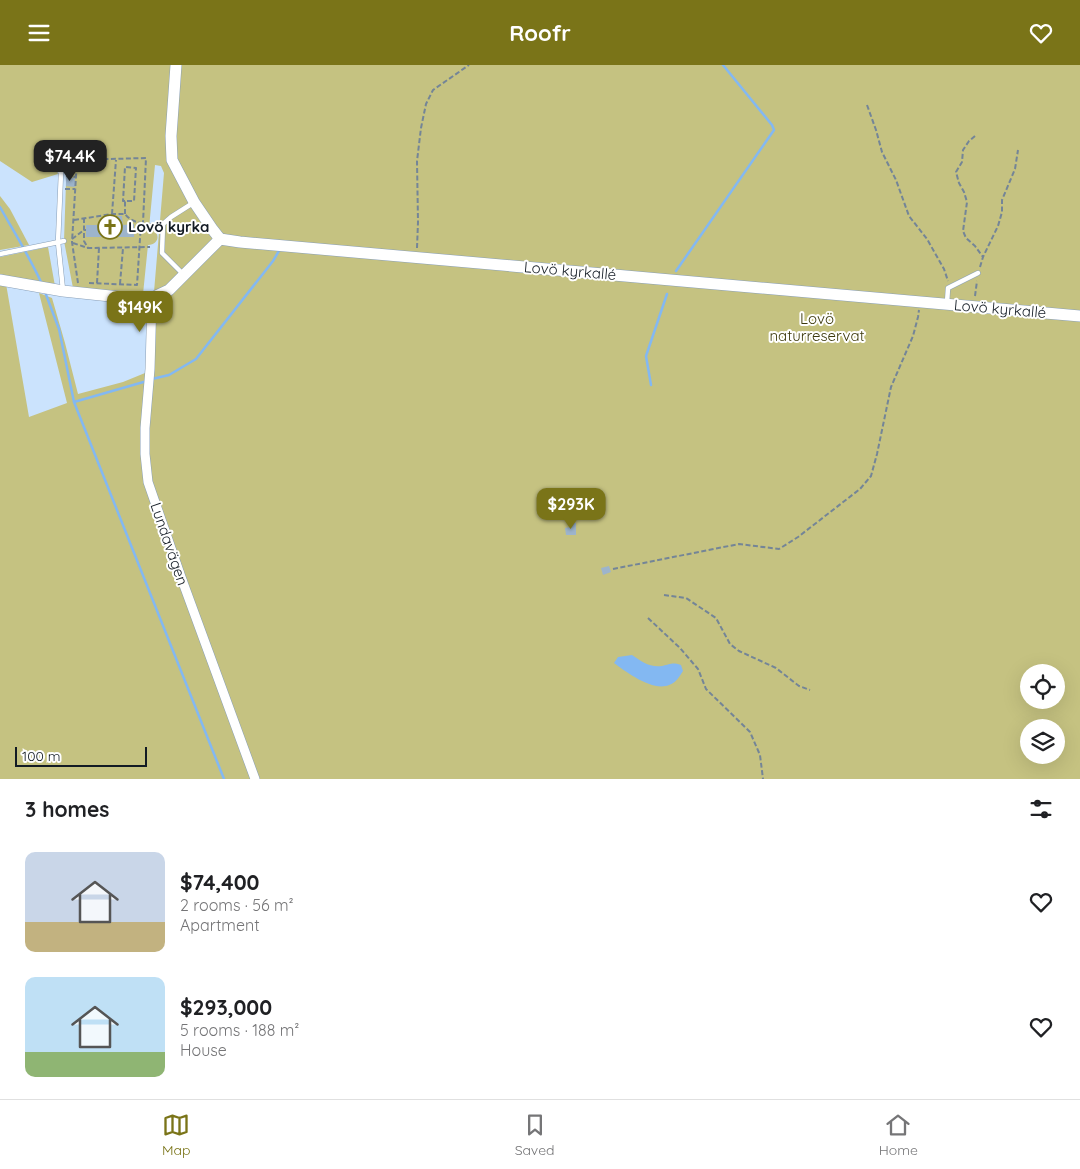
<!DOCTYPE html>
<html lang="en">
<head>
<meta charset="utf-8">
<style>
	:root { --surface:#fff; --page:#f6f6f6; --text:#202124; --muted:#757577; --line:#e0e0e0; --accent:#7a7418 }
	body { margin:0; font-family:Quicksand,sans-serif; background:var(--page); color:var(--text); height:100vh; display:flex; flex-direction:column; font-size:19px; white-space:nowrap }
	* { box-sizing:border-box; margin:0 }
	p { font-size:16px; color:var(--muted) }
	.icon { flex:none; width:28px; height:28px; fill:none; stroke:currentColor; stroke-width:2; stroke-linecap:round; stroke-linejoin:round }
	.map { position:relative; height:714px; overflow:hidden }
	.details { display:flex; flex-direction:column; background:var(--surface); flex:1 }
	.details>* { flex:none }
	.controls { position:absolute; left:1020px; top:599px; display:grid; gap:10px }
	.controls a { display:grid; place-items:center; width:45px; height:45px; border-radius:50%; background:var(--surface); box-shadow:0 5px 20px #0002; font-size:25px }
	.scale { position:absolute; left:15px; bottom:12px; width:132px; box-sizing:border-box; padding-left:5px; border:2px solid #131b24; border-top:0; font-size:14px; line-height:18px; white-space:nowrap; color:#131b24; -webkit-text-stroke:4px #fff; paint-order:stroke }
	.price { position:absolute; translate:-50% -42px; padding:0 11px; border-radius:10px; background:var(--accent); color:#fff; font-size:16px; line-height:32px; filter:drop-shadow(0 1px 2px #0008) }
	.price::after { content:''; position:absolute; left:50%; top:30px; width:15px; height:11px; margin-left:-8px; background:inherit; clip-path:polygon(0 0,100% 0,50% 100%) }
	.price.current { background:#222; color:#fff }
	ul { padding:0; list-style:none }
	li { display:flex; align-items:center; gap:15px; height:125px; padding:0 25px }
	li span { display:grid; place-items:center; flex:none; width:140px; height:100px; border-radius:10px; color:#555 }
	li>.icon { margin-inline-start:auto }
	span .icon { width:60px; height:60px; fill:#fffc; stroke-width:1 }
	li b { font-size:21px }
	h2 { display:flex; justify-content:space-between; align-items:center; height:60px; padding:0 25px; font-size:21px }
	header { display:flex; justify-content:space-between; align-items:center; height:65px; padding:0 25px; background:var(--accent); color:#fff; font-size:22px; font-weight:800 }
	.tabs { display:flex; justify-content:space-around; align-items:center; height:70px; border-top:1px solid var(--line); background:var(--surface); font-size:14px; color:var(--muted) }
	.tabs a { display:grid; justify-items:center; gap:2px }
	.tabs .current { color:var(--accent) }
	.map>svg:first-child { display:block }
</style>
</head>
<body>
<header><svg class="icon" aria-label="menu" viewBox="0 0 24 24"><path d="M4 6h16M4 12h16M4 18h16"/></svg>Roofr<svg class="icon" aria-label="heart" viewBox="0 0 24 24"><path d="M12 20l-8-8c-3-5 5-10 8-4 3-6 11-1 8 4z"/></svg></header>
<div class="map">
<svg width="1080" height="714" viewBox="0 0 1080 714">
	<rect width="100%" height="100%" fill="#cbe3fd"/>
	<g fill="#c5c281" fill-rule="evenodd">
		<path d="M0,0H1080V714H0V192L48,182L55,221L5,213L29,352L67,338L39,228L52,233L65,278L78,329L123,317L145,308L154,227L164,108L161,101L155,100L149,163C161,167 160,179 148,180L143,229L73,223L64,176L67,88L91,86L50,87L58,109L32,117L0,96ZM1029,608H1056V635H1029ZM1029,662H1056V690H1029Z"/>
		<path d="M0,131L10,144L29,180L0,185Z"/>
	</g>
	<path fill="#83b8f2" d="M632,590C641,596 650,603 662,601C671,599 672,597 681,600L683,606C679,612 676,618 669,620C653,627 626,607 614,598L618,592Z"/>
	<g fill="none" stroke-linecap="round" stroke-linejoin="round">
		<g stroke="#83b8f2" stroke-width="2.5">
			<path d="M0,142C14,167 29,191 41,217"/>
			<path d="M676,206L774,65L772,60L723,0"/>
			<path d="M45,227L59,264L74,337L224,714"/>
			<path d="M152,314L169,310L196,294L273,196L280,184"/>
			<path d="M651,320L646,291L667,229"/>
			<path d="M74,337L147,316"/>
		</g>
	</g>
	<g fill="#9db4cc">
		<path d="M62,88H68L67,104H62Z"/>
		<rect x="44" y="91" width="8" height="5"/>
		<path d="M66,112L75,113V122L66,121Z"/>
		<path d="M110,151H122L123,160L134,159V172H86V160H110Z"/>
		<path d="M570,458H576V470H566L565,463L570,462Z"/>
		<path d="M609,501L611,507L603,510L601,503Z"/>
	</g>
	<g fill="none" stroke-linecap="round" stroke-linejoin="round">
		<g stroke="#899fb7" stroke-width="5.5">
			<g id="service">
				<path d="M57,100L61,108L58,177L63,225"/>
				<path d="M0,189L64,176"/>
				<path d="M183,209L162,188L163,159L171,152L193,138"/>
				<path d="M947,238L948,223L978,208"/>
			</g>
		</g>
		<g stroke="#899fb7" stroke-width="10">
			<path id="minor" d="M152,233L150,304L145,363V389L148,417L181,512L255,714"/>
		</g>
		<g stroke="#899fb7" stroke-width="12">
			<g id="tertiary">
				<path d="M176,0L171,71L172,95L194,137L213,165L220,174"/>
				<path d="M220,174L240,177L1080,251"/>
				<path d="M0,215L63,226L129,233H152L169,225L220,174"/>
			</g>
		</g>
		<g stroke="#748597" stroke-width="2" stroke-dasharray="5 2.5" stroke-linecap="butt">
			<path d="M867,40L876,65L882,87L896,115L909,151L927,174L944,204L948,216"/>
			<path d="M975,71L969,76L963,85L962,97L956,107L959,118L964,127L967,137L963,166L966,173L975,181L983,192"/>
			<path d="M66,111L76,112"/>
			<path d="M65,124H75"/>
			<path d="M112,149L116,95"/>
			<path d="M125,149V136H134L136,103L125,102L123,136H125"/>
			<path d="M84,153V176L88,183"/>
			<path d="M74,155L112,149H125C133,159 145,159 158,159"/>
			<path d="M72,174L84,165H86"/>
			<path d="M73,178L88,183L150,182"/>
			<path d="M417,183L418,157L417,96L421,63L426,39L433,25L469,0"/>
			<path d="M980,202L983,192L998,161L1002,147V135L1015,104L1018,85"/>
			<path d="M78,218L72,177L77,95L146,93L143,158"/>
			<path d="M89,218L137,220L141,158"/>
			<path d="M97,218L99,183"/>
			<path d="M120,219L123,183"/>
			<path d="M975,231L977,216"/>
			<path d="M613,504L739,479L779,484L798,472L860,424L871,411L877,389L891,322L913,271L918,252L919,245"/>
			<path d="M664,530L686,533L716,553L730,579L739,586L776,603L799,621L810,625"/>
			<path d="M648,553L680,583L698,604L706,624L750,667L760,690L763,714"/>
		</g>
		<use href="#service" stroke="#fff" stroke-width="4.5"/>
		<use href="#minor" stroke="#fff" stroke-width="9"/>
		<use href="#tertiary" stroke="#fff" stroke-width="11"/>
	</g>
	<defs>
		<g id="church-ring" transform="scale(1.25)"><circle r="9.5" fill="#fff" stroke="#7a7418" stroke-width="1.5"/><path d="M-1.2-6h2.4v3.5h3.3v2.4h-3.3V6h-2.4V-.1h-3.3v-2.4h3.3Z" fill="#7a7418"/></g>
	</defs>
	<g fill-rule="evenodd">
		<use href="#church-ring" x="110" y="162"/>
	</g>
	<g text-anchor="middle" stroke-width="4" stroke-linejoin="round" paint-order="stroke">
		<g font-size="15" font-weight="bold" fill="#131b24" stroke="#fff" text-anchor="start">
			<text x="128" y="167">Lovö kyrka</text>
		</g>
		<g font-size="15" fill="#131b24" stroke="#fff">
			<text transform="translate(570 206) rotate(5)" y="5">Lovö kyrkallé</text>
			<text transform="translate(1000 244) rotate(5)" y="5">Lovö kyrkallé</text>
			<text transform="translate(169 479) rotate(71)" y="5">Lundavägen</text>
		</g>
		<g font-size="15" fill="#3c390d" stroke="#fff">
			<text x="817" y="259">Lovö<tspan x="817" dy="17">naturreservat</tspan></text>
		</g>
	</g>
</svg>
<div class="controls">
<a><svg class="icon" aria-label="locate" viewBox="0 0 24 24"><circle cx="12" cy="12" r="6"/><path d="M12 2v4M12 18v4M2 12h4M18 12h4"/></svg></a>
<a><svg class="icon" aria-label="layers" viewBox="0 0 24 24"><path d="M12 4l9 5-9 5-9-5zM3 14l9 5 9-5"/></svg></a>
</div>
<div class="scale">100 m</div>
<b class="price current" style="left:70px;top:117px">$74.4K</b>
<b class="price" style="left:140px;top:268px">$149K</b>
<b class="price" style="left:571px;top:465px">$293K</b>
</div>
<section class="details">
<h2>3 homes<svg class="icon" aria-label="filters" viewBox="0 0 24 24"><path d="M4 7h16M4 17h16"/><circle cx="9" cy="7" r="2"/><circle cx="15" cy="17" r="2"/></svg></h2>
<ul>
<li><span style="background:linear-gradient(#c9d6e8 70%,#c2b280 0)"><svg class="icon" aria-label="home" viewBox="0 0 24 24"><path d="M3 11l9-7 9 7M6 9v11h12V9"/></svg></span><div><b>$74,400</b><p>2 rooms · 56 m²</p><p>Apartment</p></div><svg class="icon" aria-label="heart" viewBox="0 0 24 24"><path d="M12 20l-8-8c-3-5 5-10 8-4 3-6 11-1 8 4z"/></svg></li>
<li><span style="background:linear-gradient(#bfe0f5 75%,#8fb573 0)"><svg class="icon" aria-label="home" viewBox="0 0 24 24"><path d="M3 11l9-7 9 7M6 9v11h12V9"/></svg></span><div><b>$293,000</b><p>5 rooms · 188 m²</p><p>House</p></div><svg class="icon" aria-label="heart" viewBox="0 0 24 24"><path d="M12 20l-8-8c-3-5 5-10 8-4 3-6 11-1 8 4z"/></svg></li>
</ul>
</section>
<nav class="tabs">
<a class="current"><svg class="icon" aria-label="map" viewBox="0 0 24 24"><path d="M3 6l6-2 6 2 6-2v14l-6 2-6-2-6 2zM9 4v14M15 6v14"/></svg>Map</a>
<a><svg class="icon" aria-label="saved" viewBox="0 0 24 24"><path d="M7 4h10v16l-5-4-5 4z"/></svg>Saved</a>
<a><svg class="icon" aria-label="home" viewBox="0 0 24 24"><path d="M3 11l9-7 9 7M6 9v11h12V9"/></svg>Home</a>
</nav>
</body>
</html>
